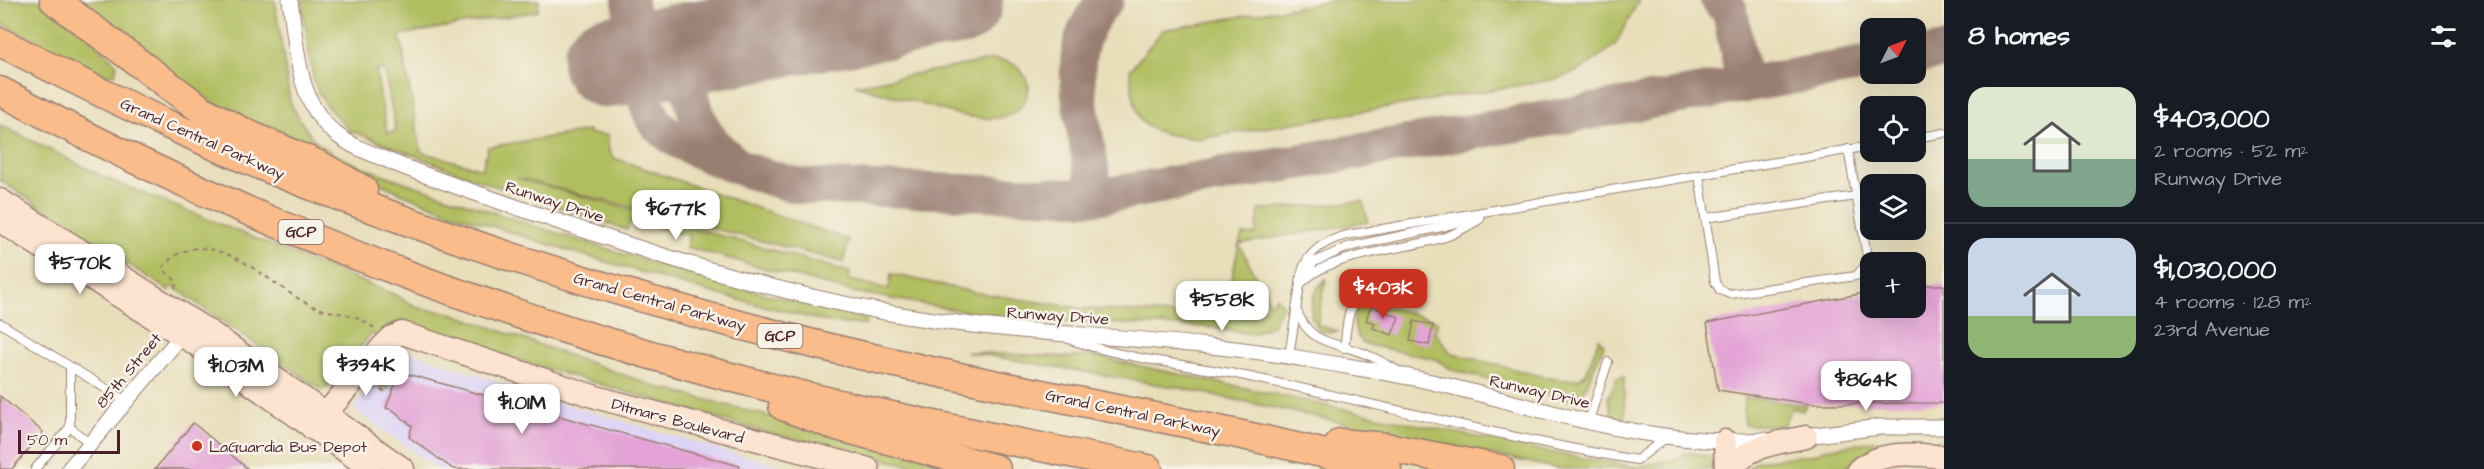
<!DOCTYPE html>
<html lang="en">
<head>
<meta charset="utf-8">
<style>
	:root { --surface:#171b24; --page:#242831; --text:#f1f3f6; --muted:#9ea1a6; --line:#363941; --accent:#c8321e }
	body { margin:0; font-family:"Architects Daughter",sans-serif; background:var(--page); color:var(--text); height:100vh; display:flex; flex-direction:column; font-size:22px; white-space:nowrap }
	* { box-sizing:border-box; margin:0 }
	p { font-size:20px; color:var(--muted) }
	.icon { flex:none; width:33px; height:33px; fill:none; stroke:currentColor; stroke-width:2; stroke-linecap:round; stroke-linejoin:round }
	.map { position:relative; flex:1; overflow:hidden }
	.details { display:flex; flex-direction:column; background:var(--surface); width:540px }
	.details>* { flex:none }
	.needle { width:39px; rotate:48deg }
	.controls { position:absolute; left:1860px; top:18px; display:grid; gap:12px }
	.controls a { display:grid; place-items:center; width:66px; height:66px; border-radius:12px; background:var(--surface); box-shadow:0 6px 24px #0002; font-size:30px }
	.scale { position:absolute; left:18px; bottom:15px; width:102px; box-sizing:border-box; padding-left:6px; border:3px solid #4a1f2b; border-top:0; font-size:16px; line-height:21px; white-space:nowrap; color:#4a1f2b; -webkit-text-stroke:4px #f7f3e8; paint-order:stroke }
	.price { position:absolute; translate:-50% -51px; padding:0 14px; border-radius:12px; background:#fff; color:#222; font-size:20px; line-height:39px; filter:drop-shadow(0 2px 3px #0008) }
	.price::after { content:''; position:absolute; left:50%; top:36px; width:18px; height:14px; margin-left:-9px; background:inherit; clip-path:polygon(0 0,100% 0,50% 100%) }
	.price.active { background:var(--accent); color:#fff }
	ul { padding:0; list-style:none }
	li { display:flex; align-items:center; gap:18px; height:150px; padding:0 24px }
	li+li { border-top:2px solid var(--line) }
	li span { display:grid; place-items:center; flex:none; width:168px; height:120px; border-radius:18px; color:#555 }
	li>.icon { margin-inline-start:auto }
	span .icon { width:72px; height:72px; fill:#fffc; stroke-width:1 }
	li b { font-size:26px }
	h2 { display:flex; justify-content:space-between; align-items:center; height:72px; padding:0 24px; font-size:26px }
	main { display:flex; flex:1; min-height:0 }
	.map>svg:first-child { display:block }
</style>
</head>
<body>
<main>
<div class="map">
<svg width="1944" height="469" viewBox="0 0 1944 469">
	<rect width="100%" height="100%" fill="#f7f3e8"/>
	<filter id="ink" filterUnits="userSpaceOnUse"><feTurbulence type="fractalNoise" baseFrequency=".0167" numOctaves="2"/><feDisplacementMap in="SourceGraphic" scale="12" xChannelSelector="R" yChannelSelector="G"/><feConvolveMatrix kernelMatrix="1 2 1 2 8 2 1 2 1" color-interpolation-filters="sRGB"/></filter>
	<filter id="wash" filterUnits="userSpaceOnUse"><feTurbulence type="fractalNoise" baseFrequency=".008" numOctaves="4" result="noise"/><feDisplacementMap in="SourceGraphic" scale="24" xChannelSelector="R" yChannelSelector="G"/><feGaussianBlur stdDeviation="1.35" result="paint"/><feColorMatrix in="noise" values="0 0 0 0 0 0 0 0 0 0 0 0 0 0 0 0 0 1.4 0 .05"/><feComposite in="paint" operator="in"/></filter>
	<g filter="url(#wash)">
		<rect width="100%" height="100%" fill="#e8deba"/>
		<path fill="#ddd5f6" d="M402,349L557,402L724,451L796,469H438L353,409Z"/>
		<g fill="#b1be60" stroke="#7e6e46" stroke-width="1.5" fill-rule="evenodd">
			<path d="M0,0H38L90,38L117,65L115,74L106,75L0,23Z"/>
			<path d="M67,0H275L290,102C298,117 308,136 322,146C347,165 409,183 440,194C580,243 722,285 866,319V325L831,323L716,294L569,251L449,212L399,192L240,121Z"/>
			<path d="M301,0H539L538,11L400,35L421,152L482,169L488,147L589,131V134L607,135L609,151L614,158L849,240L843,262L517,178L850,272L849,280L889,289L891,274L978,293L1079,308L1224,318L1239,244L1242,235L1256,234L1259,210L1363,201L1368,222L1239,244L1270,304L1276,297L1283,305L1271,326L1251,334L1206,327L1049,321L968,312L853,292L686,247L689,236L631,220L627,230L478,180L349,130L325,104L314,83ZM384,69L396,131L387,133L376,71Z"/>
			<path d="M1335,0H1639L1615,45L1581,70L1556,79L1198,139C1140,131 1136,130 1130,70L1163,30Z"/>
			<path d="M992,60C1012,60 1023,66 1029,87C1022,139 953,113 922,104C900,98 878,92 855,85Z"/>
			<path d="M0,125L106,178L393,294L419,308L451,313L657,387L973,469H927L768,433L520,361L403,321L388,327L377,338L372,333L327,387L322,390L172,286L169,291L0,180Z"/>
			<path d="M1326,279L1317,325L1338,331L1331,333L1319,331C1305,315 1311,292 1326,279Z"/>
			<path d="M1371,302L1438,321L1435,332L1451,353L1549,378L1566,380L1578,379L1586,374L1599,338L1604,345L1584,391L1575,402L1453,370L1435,359L1364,344C1354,335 1349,314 1361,304Z"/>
			<path d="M966,352L1068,357L1093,356L1543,451L1637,467L1676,459L1687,452L1717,458L1718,469H1560L1180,388Z"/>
			<path d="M387,368L394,370L388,389L373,385Z"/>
			<path d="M1624,377L1625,421L1612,416L1608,398L1617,378Z"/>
			<path d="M1744,397L1806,405L1803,411L1792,408L1783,426L1744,425Z"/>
			<path d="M1874,441H1944V446L1861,455L1843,469H1747L1757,461L1816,454L1825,449Z"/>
		</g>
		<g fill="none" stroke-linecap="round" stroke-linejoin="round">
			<g stroke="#997e72" stroke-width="36">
				<path d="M630,0C633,29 640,98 655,122C671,147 770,180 801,186L1096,197L1870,63"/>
				<path d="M1718,0L1730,11L1744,85"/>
				<path d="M682,49C689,91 693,132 730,159"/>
				<path d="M1916,56L1944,51"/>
				<path d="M1096,197C1092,174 1088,151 1084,128C1076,79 1069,40 1106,0"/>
			</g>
			<path stroke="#997e72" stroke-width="92" d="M608,62L957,0"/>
		</g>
		<g id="blocks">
			<g fill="#e4a4d7">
				<path d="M1916,285H1944V403L1810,404L1718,390L1707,323L1870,292V308H1916Z"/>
				<path d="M1371,306L1399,317L1392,335L1373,328L1375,323L1366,320Z"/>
				<path d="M1414,321L1433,325L1429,345L1410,341Z"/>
				<path d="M400,372L740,466L739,469H453L409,437L412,426L393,410L386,408Z"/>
				<path d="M0,396L43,432L12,469H0Z"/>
				<path d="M193,423L248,469H155Z"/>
			</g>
		</g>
	</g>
	<g filter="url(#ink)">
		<use href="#blocks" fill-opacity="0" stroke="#997e72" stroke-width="1.5"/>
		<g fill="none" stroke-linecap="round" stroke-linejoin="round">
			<g stroke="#997e72" stroke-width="10">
				<g id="lane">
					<path d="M1916,138L1944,133"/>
					<path d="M1699,175L1715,282L1720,290L1730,294L1856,276L1865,266L1867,256L1848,149"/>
					<path d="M1705,218L1856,196"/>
					<path d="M1304,281C1332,252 1409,250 1448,236C1459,232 1470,225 1480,219"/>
					<path d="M1300,285C1301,256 1320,242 1347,235L1870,146"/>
					<path d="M1296,309C1310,345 1331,341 1363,353C1374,357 1386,364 1397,370"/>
					<path d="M0,323L126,401"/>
					<path d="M1068,339C1126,360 1189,364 1250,377C1379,404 1507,439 1637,460L1667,437"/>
					<path d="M1344,348C1349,315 1344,303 1378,287"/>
					<path d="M1289,356L1300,285L1314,262L1348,247L1446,226L1479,216"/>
					<path d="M1589,420L1608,362"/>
					<path d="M70,427V367"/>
					<path d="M35,469L70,427L90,444"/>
				</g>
			</g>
			<g stroke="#997e72" stroke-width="17">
				<g id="street">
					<path d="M290,0C297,47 296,102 336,134C353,148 374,154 394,163C434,179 475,193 516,207C643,251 774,294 907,316C1041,338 1177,336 1310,360C1345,366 1380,371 1414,378C1530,403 1645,449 1765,440"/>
					<path d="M1798,437L1880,427H1944"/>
					<path d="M69,469L187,329"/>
				</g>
			</g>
			<g stroke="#997e72" stroke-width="25">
				<g id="secondary">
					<path d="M0,200L210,332L403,469"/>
					<path d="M0,221L197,345L371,469"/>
					<path d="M313,429L382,347L391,338L402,333L599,398L868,469"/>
					<path d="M1725,441L1726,469"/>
					<path d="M1735,469C1742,445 1784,442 1806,437"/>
					<path d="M1859,469C1883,450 1915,454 1944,457"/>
				</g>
			</g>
			<g stroke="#997e72" stroke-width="31">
				<g id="highway">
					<path d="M54,0L202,110L245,133L319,165L363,190"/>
					<path d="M0,42C102,94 206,145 312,186C467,245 626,297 786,337C985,388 1189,418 1387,469"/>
					<path d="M0,91C221,210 459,303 701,369C848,410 999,438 1148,469"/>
					<path d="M783,406L833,425L996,469"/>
					<path d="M1340,443L1386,447L1500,469"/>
				</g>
			</g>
			<g stroke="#997e72" stroke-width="2" stroke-dasharray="4.5 4.5" stroke-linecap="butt">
				<path d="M175,288L177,282L162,268C205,215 267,283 308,304C334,317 352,308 376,330"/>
				<path d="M372,387L389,393"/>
			</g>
			<use href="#lane" stroke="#fff" stroke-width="8"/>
			<use href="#street" stroke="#fff" stroke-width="15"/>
			<use href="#secondary" stroke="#fde4d0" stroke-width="22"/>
			<use href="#highway" stroke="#f9bc8a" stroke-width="28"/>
		</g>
	</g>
	<circle fill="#c8321e" stroke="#f7f3e8" stroke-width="2" cx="197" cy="446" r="6"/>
	<g text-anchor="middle" stroke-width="5" stroke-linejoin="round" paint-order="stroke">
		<g fill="#f7f3e8" stroke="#7e5f64" stroke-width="1.5">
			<rect x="278.5" y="220" width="45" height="24" rx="4.5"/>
			<rect x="757.5" y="324" width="45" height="24" rx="4.5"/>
		</g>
		<g font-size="15" font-weight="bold" fill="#4a1f2b">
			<text x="301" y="237">GCP</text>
			<text x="780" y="341">GCP</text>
		</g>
		<g font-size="16" fill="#4a1f2b" stroke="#f7f3e8">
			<text transform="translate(203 138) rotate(24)" y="6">Grand Central Parkway</text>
			<text transform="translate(555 201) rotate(18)" y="6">Runway Drive</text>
			<text transform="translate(660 301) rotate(16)" y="6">Grand Central Parkway</text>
			<text transform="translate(1058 315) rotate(4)" y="6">Runway Drive</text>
			<text transform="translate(128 370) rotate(-50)" y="6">85th Street</text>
			<text transform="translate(1540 391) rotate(13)" y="6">Runway Drive</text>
			<text transform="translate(1133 412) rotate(12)" y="6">Grand Central Parkway</text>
			<text transform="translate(678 420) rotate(15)" y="6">Ditmars Boulevard</text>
		</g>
		<g font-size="16" fill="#4a1f2b" stroke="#f7f3e8" text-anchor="start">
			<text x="209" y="452">LaGuardia Bus Depot</text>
		</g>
	</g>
</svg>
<div class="controls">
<a><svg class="needle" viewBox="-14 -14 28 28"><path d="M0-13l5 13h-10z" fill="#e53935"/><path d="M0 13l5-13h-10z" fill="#9ea1a6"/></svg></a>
<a><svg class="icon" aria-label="locate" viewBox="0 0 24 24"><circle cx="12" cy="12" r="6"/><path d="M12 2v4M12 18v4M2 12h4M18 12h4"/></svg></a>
<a><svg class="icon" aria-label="layers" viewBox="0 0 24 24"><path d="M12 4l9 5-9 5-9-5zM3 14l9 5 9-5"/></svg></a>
<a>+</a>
</div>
<div class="scale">50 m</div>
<b class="price" style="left:676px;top:241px">$677K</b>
<b class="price" style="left:80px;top:295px">$570K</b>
<b class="price active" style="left:1383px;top:320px">$403K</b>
<b class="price" style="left:1222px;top:332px">$558K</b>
<b class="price" style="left:366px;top:397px">$394K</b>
<b class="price" style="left:236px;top:398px">$1.03M</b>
<b class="price" style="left:1866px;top:412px">$864K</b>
<b class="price" style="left:522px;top:435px">$1.01M</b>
</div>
<section class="details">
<h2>8 homes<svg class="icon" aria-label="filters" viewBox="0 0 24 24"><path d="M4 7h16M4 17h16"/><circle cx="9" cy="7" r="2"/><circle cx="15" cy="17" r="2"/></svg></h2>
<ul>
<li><span style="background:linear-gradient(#dfe7d0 60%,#7fa58c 0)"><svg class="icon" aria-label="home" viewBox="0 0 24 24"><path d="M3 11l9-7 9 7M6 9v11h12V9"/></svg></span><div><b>$403,000</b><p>2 rooms · 52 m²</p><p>Runway Drive</p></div></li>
<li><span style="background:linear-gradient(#c9d6e8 65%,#8fb573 0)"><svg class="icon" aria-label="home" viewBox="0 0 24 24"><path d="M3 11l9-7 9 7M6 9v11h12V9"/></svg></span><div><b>$1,030,000</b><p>4 rooms · 128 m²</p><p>23rd Avenue</p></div></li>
</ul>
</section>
</main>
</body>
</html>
